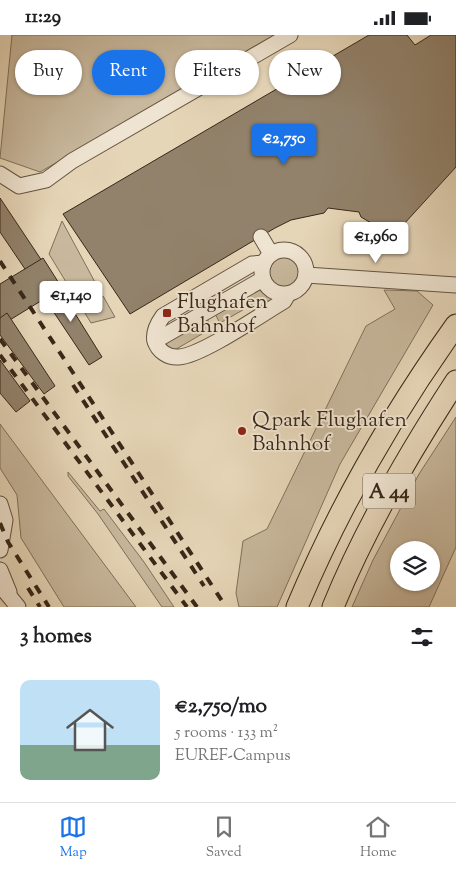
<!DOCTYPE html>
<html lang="en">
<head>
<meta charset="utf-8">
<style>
	:root { --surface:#fff; --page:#f6f6f6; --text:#202124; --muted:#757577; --line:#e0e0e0; --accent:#1a73e8 }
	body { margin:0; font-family:"Sorts Mill Goudy",serif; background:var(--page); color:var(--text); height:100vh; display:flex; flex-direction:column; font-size:19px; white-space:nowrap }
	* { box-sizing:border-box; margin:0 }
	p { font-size:16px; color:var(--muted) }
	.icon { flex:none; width:28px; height:28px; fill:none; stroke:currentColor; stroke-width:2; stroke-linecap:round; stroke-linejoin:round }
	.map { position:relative; height:572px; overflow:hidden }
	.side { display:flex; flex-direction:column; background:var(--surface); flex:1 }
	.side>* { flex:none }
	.top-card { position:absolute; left:15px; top:15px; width:426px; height:45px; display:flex; gap:10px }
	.fabs { position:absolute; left:390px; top:506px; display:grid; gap:10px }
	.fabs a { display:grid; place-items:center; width:50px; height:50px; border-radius:50%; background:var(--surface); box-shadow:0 1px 4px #0004; font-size:25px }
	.price { position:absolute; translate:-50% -42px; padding:0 11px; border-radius:5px; background:#fff; color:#222; font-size:16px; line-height:32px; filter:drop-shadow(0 1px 2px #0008) }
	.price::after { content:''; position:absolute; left:50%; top:30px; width:15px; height:11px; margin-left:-8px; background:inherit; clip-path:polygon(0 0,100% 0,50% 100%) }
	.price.current { background:var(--accent); color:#fff }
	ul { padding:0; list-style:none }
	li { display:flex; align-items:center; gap:15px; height:125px; padding:0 20px }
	li span { display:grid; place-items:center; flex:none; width:140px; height:100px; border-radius:10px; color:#555 }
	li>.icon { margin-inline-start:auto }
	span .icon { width:60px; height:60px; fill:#fffc; stroke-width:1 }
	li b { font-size:21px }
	h2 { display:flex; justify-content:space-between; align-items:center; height:60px; padding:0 20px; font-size:21px }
	.pill { padding:0 18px; border-radius:22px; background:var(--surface); box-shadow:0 1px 4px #0004; font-size:18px; line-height:45px }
	.pill.current { background:var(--accent); color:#fff }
	.status { display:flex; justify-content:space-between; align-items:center; height:35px; padding:0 25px; background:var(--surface); direction:ltr }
	.status svg { height:14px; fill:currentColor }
	.menu { display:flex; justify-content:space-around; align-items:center; height:70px; border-top:1px solid var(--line); background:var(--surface); font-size:14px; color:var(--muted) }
	.menu a { display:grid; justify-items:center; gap:2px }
	.menu .current { color:var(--accent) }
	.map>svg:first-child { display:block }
</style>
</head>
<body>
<div class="status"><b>11:29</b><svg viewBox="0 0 49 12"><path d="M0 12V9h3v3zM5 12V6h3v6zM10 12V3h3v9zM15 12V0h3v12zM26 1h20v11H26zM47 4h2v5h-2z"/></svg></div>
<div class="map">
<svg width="456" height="572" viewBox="0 0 456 572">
	<rect width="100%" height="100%" fill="#e6d6b8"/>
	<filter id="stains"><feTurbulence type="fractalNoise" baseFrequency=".004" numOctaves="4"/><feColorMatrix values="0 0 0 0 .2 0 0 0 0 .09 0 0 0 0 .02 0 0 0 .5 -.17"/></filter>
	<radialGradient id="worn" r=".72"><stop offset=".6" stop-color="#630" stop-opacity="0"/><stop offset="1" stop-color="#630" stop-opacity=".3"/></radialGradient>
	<g fill="#c8b89d" stroke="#80705a" fill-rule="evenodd">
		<path d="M12,0H280L40,137L0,123Z"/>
		<path d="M62,186L96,249L91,252L97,263L103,261L115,282L91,288L49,219Z"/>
		<circle cx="284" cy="237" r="15"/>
		<path d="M261,254L275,265L274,268L262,264L220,288L214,277Z"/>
		<path d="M384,255L417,256L433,270L340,429L277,572H239L236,558L243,506L267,494L366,291L395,274Z"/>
		<path d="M206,282L212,293L173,316L165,308Z"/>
		<path d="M456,382V512L429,572H352L373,525L419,439ZM399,515H431V548H399Z"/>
		<path d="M0,389L136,572H64L21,503L17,460L0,433Z"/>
		<path d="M68,437L100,476L104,474L144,527L174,572H162L98,479L68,441Z"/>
	</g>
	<g fill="#92826b" stroke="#382718">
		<path d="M369,0H407L415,10L431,0H456V132L393,201L361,182L359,177L328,173L324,178L291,185L275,193L130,279L63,179Z"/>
		<path d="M0,163L42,226L27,237L0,197Z"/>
		<path d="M43,223L62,253L0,291V249Z"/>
		<path d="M56,248L102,322L89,330L41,258Z"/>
		<path d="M7,278L55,351L44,359L0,300V283Z"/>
		<path d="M0,325L30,366L16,377L0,358Z"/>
	</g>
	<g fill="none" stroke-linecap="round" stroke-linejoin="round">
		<g stroke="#645340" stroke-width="17">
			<g id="minor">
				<path d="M0,139L19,151L46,145L72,126L290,0"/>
				<path d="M261,202L271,219"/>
				<circle cx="284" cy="237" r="22"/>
				<path d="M264,228L252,229L163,281C158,288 153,298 155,306C158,316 168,323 179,322C201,321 262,279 284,266L288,259"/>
				<path d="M306,240L456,250"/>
				<path d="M155,306L263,244"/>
				<path d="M0,469L5,485L0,515"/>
				<path d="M0,535L9,557"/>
				<path d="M0,550L18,572"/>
			</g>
		</g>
		<g stroke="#382718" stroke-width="23">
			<g id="highway">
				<path d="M297,572C339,472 393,378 456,290"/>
				<path d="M333,572C365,493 409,418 456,346"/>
			</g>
		</g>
		<use href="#minor" stroke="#efe4d1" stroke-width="15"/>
		<use href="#highway" stroke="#e6d6b8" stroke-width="21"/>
		<g stroke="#382718" stroke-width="4" stroke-dasharray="9 9" stroke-linecap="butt">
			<path d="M0,226L226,572"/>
			<path d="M0,304L197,572"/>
			<path d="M0,320L187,572"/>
			<path d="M73,350L204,551"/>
			<path d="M0,488L8,507L49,572"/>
			<path d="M28,553L40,572"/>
		</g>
	</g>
	<g fill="#8f2418" stroke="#efe4d1" stroke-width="2">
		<rect x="162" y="273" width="10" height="10" rx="2.5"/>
		<circle cx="242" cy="396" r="5"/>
	</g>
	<g text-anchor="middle" stroke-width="4" stroke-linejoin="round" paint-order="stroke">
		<rect fill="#efe4d1" stroke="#6f6050" stroke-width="1" x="363" y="438.5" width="52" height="35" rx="4"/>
		<g font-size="20" font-weight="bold" fill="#382718">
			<text x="389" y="463">A 44</text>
		</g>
		<g font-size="21" fill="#382718" stroke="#efe4d1" text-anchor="start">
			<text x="177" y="273">Flughafen<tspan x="177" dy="24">Bahnhof</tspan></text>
			<text x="252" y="391">Qpark Flughafen<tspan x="252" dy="24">Bahnhof</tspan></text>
		</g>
	</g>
	<rect width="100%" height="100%" filter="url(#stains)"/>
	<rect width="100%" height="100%" fill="url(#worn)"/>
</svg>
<div class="fabs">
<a><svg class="icon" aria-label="layers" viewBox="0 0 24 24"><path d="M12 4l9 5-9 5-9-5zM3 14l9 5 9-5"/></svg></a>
</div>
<b class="price current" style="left:284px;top:131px">€2,750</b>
<b class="price" style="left:376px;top:229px">€1,960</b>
<b class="price" style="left:71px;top:288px">€1,140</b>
<div class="top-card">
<a class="pill">Buy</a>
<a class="pill current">Rent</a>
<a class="pill">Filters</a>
<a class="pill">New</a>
</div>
</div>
<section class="side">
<h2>3 homes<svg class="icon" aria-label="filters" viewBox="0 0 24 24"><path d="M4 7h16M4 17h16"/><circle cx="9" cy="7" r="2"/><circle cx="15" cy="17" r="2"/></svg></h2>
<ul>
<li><span style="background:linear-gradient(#bfe0f5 65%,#7fa58c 0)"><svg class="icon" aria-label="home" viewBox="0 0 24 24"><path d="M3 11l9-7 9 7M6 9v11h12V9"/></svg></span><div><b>€2,750/mo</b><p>5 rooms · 133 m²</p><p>EUREF-Campus</p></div></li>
</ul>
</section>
<nav class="menu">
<a class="current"><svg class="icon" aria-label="map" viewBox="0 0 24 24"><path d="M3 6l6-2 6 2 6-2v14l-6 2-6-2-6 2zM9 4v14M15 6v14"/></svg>Map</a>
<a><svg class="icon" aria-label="saved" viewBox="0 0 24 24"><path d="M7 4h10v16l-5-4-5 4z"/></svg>Saved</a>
<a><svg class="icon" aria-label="home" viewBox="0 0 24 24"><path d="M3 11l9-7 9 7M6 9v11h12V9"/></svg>Home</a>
</nav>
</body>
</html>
